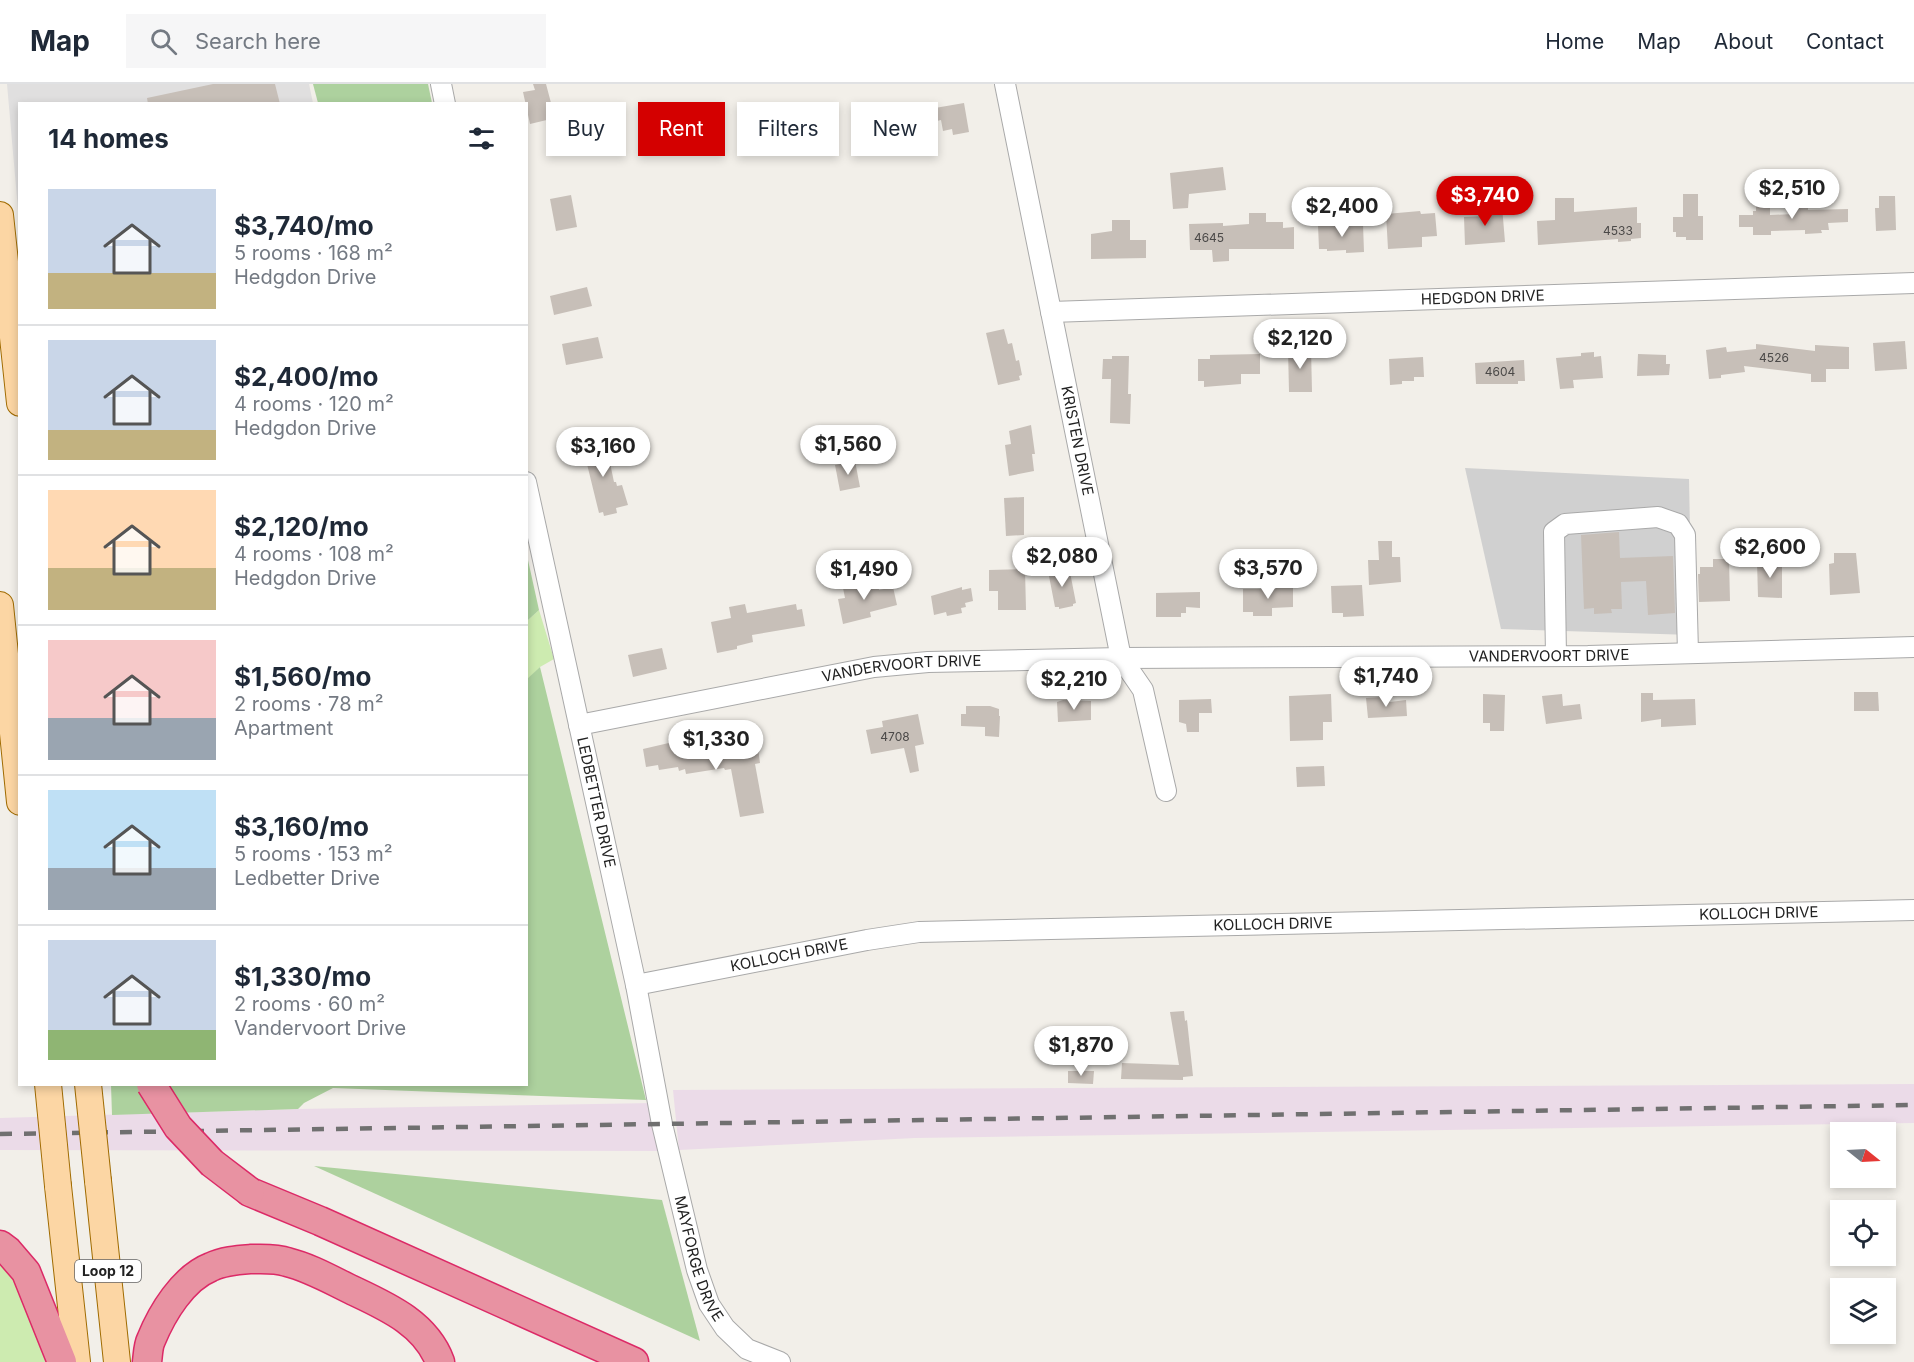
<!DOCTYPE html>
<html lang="en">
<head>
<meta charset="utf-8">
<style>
	:root { --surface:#fff; --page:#f6f6f7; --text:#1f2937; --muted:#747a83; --line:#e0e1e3; --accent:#d40000 }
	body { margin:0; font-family:Inter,sans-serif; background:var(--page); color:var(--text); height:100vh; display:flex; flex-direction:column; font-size:22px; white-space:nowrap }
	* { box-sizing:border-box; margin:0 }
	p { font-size:20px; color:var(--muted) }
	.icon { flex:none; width:33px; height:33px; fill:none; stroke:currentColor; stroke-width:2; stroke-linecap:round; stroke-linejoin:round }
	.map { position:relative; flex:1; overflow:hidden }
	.side { position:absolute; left:18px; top:18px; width:510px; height:984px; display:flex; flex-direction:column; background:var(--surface); border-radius:0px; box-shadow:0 3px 9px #0003 }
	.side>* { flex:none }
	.guide { position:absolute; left:546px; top:18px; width:570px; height:54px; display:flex; gap:12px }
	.needle { width:39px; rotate:108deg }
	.tools { position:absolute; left:1830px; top:1038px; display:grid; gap:12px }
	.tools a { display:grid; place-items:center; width:66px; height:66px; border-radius:0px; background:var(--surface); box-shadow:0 3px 9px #0003; font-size:30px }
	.price { position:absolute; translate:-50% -51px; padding:0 14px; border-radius:21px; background:#fff; color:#222; font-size:20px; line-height:39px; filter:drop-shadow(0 2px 3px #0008) }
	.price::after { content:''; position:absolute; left:50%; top:36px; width:18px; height:14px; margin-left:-9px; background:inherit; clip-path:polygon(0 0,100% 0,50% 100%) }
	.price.on { background:var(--accent); color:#fff }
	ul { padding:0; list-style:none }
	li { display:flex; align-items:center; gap:18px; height:150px; padding:0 30px }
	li+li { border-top:2px solid var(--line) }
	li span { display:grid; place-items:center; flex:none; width:168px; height:120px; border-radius:0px; color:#555 }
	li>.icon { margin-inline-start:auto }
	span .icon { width:72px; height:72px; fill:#fffc; stroke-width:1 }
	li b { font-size:26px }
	h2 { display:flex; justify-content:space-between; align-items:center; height:72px; padding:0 30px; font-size:26px }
	.tag { padding:0 21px; border-radius:0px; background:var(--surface); box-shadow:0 3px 9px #0003; font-size:21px; line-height:54px }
	.tag.on { background:var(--accent); color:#fff }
	header { display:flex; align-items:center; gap:36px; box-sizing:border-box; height:84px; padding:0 30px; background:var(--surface); border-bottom:2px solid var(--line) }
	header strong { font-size:28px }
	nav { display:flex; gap:33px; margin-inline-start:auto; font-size:21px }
	.search { width:420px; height:54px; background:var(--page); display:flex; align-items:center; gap:15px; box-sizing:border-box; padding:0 21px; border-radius:0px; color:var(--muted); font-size:22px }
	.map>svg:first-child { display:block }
</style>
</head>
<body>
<header>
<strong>Map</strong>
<div class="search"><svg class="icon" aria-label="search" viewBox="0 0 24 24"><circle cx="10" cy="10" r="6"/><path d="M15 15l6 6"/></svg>Search here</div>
<nav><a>Home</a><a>Map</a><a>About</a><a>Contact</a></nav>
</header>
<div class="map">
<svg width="1914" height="1278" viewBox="0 0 1914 1278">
	<rect width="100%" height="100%" fill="#f2efe9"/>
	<path fill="#e0dfdf" d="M7,0H309L313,19L20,20L19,137Z"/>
	<g fill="#ebdbe8">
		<path d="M1914,1000V1039L915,1054L679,1066L673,1006Z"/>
		<path d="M654,1019L667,1067L0,1066V1034L298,1025Z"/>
	</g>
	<path fill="#d0d0d0" d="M1465,384L1689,395L1692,551L1501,545Z"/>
	<g fill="#cdebb0">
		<path d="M539,526L554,575L540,583L527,596V537Z"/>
		<path d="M0,1175L6,1180L31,1225L46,1278H0Z"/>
	</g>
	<g fill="#add19e">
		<path d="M313,0H428L432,19H318Z"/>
		<path d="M526,467L539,526L527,537H526Z"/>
		<path d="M540,583L646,1016L333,1004L304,1019L298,1025L112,1031L111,1001H150L169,1004L172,1000H526V596Z"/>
		<path d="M314,1082L662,1116L700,1257Z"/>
	</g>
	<g fill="#c7bfb8">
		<path d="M213,0H275L280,20H148L147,14Z"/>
		<path d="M533,0H546L555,34L530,40L523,8L535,6Z"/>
		<path d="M964,19L969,48L953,51L952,45L943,47L941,36L937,37L935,24Z"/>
		<path d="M1223,83L1226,106L1189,110L1188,124L1173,125L1170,89Z"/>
		<path d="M1683,110H1698V132H1703V156H1686V153H1676V148H1673V133H1683Z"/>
		<path d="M571,111L577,143L556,147L550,115Z"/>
		<path d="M1879,112H1895L1896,146L1876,147L1875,124H1879Z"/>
		<path d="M1555,114H1574V128L1637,123V139H1641V154L1631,155V157L1618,158V155L1538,161L1537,137L1555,136Z"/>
		<path d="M1770,117V131L1795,130L1794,121H1808V126L1848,125V138L1828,139L1829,146H1821L1822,149L1805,150V146L1771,147V151H1753V143H1739V131H1753V127H1756V118Z"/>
		<path d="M1502,122L1505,158L1465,161L1464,133L1485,132L1484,123Z"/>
		<path d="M1420,127L1421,130L1435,129L1437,152L1422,153V163L1388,165L1386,130Z"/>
		<path d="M1249,129H1266V138H1283V144L1294,143V165H1229V177L1213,178L1212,166H1190L1189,140L1223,139V142L1249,140Z"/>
		<path d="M1112,136H1130V156H1146V174L1091,175V150L1112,147Z"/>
		<path d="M1345,139L1346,141L1363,140L1364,168L1346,169V166L1327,167V165H1319L1318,141Z"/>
		<path d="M587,203L592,222L554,231L550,212Z"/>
		<path d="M1004,245L1008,260L1012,259L1016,277L1019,276L1022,291L1019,292L1020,296L998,301L986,249Z"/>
		<path d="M598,253L603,274L566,281L562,260Z"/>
		<path d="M1905,257L1907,285L1875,287L1873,259Z"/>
		<path d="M1756,260L1815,267V261L1849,263V285H1826V298H1811V290L1744,282L1745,288L1721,291V294L1709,295L1706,266L1726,263L1727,268L1756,265Z"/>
		<path d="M1311,264L1312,308H1289L1288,265Z"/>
		<path d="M1594,268V273L1601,272L1603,294L1573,296L1574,304L1560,305L1556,274L1581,272V269Z"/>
		<path d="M1260,270V290H1241V300L1204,303V297H1198V275H1210V271Z"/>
		<path d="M1638,270L1666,271V280H1670L1669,291L1637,292Z"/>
		<path d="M1112,272H1129L1128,310H1131L1130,340L1110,339L1111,295H1102L1103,275H1112Z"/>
		<path d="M1423,273L1424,293H1414V297H1402V300L1390,301L1389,275Z"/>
		<path d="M1524,276L1525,297H1518V300H1476L1475,279Z"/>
		<path d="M1031,341L1035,370H1032L1034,387L1009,392L1005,361L1011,360L1009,347Z"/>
		<path d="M605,355L614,398H616L617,402L622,401L628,421L616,424L617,429L604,432L603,428L599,429L586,376L583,377L580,360Z"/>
		<path d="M855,377L860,403L840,407L835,381Z"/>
		<path d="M1024,413V451L1006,452L1004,414Z"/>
		<path d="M1619,448L1620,474L1673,472L1675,529L1648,531L1646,497L1621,498L1622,525H1611L1612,529L1594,530V524L1584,525L1581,451Z"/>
		<path d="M1378,457H1392V473H1400L1401,498L1369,501L1368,476H1379Z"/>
		<path d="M1834,469H1856L1860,509L1830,511L1829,480L1834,479Z"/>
		<path d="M1713,475H1729L1730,517L1699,518L1698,490H1700V483H1713Z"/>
		<path d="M1757,477H1782V514L1758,513Z"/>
		<path d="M1069,483L1076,519L1073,520V522L1059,525V523H1055L1048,487Z"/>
		<path d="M1025,485L1026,526H998V507H989V486Z"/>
		<path d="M856,496L858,505L878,500L879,506L893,503L897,521L870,528L871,533L843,540L838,515L845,514L842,499Z"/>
		<path d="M1276,500H1293V523L1272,524V532H1253V528H1243V505H1276Z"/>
		<path d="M1362,501L1364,532L1343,533V529H1332L1331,502Z"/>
		<path d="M962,503V506L971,504L973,517L965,519L966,523L961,524L962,529L947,532L946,528L934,531L931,512Z"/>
		<path d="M1200,508V524L1186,523V529H1181V533H1156V509Z"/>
		<path d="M745,520L747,529L796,520L797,526L802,525L805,542L752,551L753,558L737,562V565L717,569L711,538L731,534L729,523Z"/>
		<path d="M662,564L667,585L633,593L628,571Z"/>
		<path d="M1854,608H1878L1879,627H1854Z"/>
		<path d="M1641,609H1653V616L1695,615L1696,641L1661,643V635L1641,638Z"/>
		<path d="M1331,610L1332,638H1323V656L1290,657L1289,612Z"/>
		<path d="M1483,610L1505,611L1504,647H1490V639H1483Z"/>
		<path d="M1562,610L1563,622L1580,620L1582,635L1546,640L1542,612Z"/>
		<path d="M1382,613V616H1390V618L1406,616L1407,632L1368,634L1366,614Z"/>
		<path d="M1211,615L1212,629H1199V648H1187L1186,640L1179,638V616Z"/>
		<path d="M1063,616L1091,617V636L1058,638L1057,618Z"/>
		<path d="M966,622H990L999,625V632H1000L999,653L985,652V643L961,642V630H966Z"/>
		<path d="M918,630L924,660L915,662L919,687L910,689L904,664L871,670L866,646L883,643L882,637Z"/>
		<path d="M673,658L675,665L681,664L682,670L703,667L704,673L758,664L760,679L755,680L764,729L740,733L731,685L725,686L724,684L686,690L685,685L679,687L678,683L659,686L658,681L646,683L643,665Z"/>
		<path d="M1324,682L1325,702L1297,703L1296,683Z"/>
		<path d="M1184,927L1185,937L1187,936L1193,992L1183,993V996L1121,995L1122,979L1179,981L1170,928Z"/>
		<path d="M1068,987H1094L1093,1000L1068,999Z"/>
	</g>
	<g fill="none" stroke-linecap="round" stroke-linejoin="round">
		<g stroke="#a9a9a9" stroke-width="22">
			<g id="minor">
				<path d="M441,0L445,20"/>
				<path id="s1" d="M1005,0L1121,574L1143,606L1166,707"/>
				<path id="s2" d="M1051,228L1914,199"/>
				<path id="s3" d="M526,398L636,901L662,1040L697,1186L709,1220L725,1244L747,1265L780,1278"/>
				<path d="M1556,572L1554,448L1565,440L1658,433L1678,440L1685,451L1688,569"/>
				<path id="s4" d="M579,641L874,583L928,578L1121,574L1588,572L1914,563"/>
				<path id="s5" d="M636,901L867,856L919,848L1914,826"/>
			</g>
		</g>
		<g stroke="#a06b00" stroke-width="28">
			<g id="major">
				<path d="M0,131L20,319"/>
				<path d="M0,521L20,718"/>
				<path d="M98,1097L117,1278"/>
				<path d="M58,1102L77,1278"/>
			</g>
		</g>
		<g stroke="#dc2a67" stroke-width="31">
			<g id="highway">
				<path d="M250,1108L320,1137L634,1278"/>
				<path d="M0,1161L8,1167L26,1188L62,1278"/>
				<path d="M147,1278C148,1271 148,1262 151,1256C162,1229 183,1194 211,1183C223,1177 238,1176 251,1175C263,1175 276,1174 287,1178C311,1184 333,1197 354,1207C388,1223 426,1240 440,1278"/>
			</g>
		</g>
		<use href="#minor" stroke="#fff" stroke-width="20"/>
		<use href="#major" stroke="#fcd6a4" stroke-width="26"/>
		<use href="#highway" stroke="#e892a2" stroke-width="28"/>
		<path stroke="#707070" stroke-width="4.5" stroke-dasharray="12 12" stroke-linecap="butt" d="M0,1050L1914,1021"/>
		<g stroke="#a06b00" stroke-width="28" stroke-linecap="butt">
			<g id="major-bridge">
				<path d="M48,1000L58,1102"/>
				<path d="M88,1000L98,1097"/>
			</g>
		</g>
		<g stroke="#dc2a67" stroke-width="31" stroke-linecap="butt">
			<path id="highway-bridge" d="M151,1000L178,1043L212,1079L250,1108"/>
		</g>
		<use href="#major-bridge" stroke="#fcd6a4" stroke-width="26"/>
		<use href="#highway-bridge" stroke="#e892a2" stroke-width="28"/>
	</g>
	<g text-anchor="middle" stroke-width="6" stroke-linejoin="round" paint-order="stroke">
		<g font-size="12" fill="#4b4948">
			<text x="1618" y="151">4533</text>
			<text x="1209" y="158">4645</text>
			<text x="1774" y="278">4526</text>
			<text x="1500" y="292">4604</text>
			<text x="895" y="657">4708</text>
		</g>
		<rect fill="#fff" stroke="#646464" stroke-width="1.5" x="75" y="1176" width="66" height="22" rx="4.5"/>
		<g font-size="14" font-weight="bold" fill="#222">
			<text x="108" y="1192">Loop 12</text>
		</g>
		<g font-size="15" fill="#222" stroke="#fff">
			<text dy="5" stroke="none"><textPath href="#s2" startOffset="432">HEDGDON DRIVE</textPath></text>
			<text dy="5" stroke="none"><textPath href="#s1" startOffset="364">KRISTEN DRIVE</textPath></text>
			<text dy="5" stroke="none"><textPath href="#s4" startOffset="976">VANDERVOORT DRIVE</textPath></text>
			<text dy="5" stroke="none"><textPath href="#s4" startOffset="328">VANDERVOORT DRIVE</textPath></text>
			<text dy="5" stroke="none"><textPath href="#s3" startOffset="328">LEDBETTER DRIVE</textPath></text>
			<text dy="5" stroke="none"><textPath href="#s5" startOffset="1128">KOLLOCH DRIVE</textPath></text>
			<text dy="5" stroke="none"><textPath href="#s5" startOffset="642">KOLLOCH DRIVE</textPath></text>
			<text dy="5" stroke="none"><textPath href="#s5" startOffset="156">KOLLOCH DRIVE</textPath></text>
			<text dy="5" stroke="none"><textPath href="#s3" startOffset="796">MAYFORGE DRIVE</textPath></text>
		</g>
	</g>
</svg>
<div class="tools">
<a><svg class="needle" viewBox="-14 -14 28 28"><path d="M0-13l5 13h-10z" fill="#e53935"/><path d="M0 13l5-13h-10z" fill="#747a83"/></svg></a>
<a><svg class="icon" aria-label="locate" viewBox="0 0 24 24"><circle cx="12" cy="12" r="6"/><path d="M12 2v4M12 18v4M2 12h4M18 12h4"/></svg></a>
<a><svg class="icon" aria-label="layers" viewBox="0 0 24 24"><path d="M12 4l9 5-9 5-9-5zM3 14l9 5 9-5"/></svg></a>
</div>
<b class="price" style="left:1792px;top:136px">$2,510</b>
<b class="price on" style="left:1485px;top:143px">$3,740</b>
<b class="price" style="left:1342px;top:154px">$2,400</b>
<b class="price" style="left:1300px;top:286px">$2,120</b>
<b class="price" style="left:848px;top:392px">$1,560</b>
<b class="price" style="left:603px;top:394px">$3,160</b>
<b class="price" style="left:1770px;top:495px">$2,600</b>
<b class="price" style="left:1062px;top:504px">$2,080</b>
<b class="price" style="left:1268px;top:516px">$3,570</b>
<b class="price" style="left:864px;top:517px">$1,490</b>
<b class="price" style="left:1386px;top:624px">$1,740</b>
<b class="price" style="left:1074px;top:627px">$2,210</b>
<b class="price" style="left:716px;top:687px">$1,330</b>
<b class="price" style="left:1081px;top:993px">$1,870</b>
<div class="guide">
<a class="tag">Buy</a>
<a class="tag on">Rent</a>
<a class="tag">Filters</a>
<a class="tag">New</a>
</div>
<section class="side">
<h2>14 homes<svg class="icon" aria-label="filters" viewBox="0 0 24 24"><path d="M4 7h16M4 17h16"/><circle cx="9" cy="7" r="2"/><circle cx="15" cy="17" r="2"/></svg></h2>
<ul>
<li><span style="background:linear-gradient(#c9d6e8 70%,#c2b280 0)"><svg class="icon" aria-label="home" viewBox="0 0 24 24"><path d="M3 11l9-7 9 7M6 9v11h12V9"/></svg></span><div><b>$3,740/mo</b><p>5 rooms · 168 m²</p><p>Hedgdon Drive</p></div></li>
<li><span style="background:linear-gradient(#c9d6e8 75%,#c2b280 0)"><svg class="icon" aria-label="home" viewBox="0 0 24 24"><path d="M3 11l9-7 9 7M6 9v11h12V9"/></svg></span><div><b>$2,400/mo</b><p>4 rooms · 120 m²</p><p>Hedgdon Drive</p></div></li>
<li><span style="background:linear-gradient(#ffd9b3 65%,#c2b280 0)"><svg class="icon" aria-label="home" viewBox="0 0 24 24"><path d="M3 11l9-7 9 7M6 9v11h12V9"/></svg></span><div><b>$2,120/mo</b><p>4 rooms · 108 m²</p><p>Hedgdon Drive</p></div></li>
<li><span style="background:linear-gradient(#f6c9c9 65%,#9aa5b1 0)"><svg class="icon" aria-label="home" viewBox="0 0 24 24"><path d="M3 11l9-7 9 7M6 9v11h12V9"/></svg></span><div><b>$1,560/mo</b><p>2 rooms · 78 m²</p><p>Apartment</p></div></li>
<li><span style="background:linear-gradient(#bfe0f5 65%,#9aa5b1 0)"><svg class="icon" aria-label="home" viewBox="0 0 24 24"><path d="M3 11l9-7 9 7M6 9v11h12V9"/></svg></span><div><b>$3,160/mo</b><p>5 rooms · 153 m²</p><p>Ledbetter Drive</p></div></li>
<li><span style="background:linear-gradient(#c9d6e8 75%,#8fb573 0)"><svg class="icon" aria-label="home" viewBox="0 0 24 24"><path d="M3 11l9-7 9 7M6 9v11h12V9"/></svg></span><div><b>$1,330/mo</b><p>2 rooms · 60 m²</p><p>Vandervoort Drive</p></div></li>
</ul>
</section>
</div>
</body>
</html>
